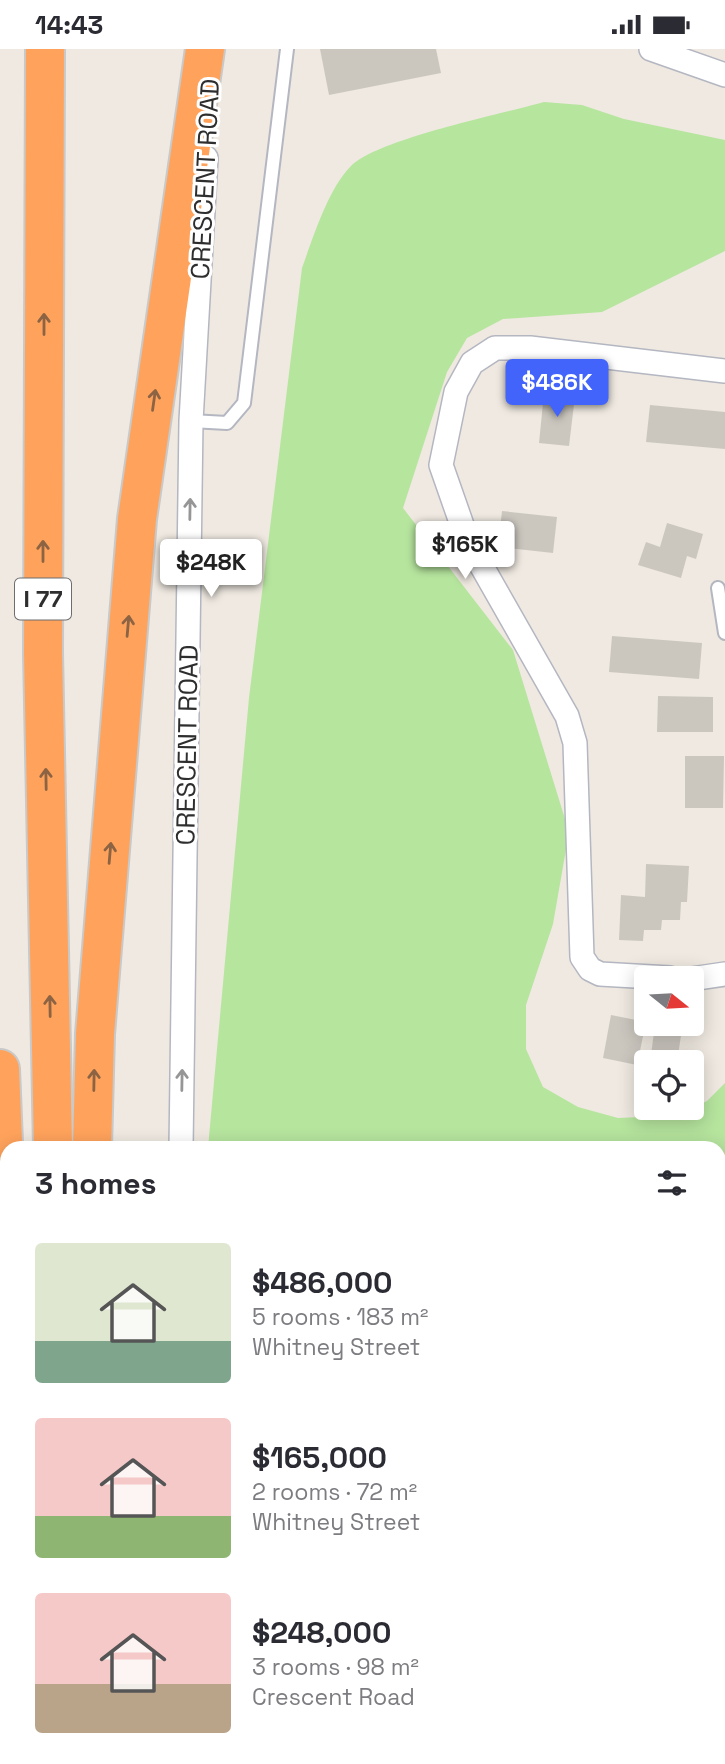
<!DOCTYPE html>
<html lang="en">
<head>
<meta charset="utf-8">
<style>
	:root { --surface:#fff; --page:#f2f2f3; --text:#2b2b33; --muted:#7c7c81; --accent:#4264fb }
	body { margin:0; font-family:"Space Grotesk",sans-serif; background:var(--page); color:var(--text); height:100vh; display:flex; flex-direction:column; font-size:26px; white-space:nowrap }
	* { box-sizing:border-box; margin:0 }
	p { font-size:23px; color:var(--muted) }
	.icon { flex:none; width:38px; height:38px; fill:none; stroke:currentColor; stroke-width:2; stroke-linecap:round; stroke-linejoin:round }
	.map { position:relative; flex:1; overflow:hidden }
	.details { position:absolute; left:0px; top:1092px; width:726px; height:623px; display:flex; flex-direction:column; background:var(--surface); border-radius:21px 21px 0 0; box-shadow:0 4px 18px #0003 }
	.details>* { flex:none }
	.needle { width:46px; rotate:108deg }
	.buttons { position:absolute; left:634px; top:917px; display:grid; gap:14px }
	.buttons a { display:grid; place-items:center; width:70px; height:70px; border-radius:7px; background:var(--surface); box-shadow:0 4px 18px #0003; font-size:35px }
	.price { position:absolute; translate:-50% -60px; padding:0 16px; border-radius:7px; background:#fff; color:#222; font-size:23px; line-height:46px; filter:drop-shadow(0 2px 4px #0008) }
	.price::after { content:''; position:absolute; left:50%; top:42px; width:21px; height:16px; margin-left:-10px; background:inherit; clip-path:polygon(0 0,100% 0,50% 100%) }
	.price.on { background:var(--accent); color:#fff }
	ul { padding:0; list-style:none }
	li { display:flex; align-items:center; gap:21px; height:175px; padding:0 35px }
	li span { display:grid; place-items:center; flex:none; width:196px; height:140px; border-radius:7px; color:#555 }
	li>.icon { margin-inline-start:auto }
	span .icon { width:84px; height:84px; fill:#fffc; stroke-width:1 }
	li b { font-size:30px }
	h2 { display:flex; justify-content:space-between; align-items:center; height:84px; padding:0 35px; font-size:30px }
	.status { display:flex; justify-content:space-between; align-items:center; height:49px; padding:0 35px; background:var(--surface); direction:ltr }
	.status svg { height:19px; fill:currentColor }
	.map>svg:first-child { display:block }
</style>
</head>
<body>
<div class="status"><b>14:43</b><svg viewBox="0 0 49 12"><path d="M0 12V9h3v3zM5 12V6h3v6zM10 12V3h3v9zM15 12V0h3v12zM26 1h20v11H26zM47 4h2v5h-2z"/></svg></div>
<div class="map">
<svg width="725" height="1715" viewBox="0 0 725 1715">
	<rect width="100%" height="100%" fill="#efe9e1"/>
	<g fill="#b6e59e">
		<path d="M544,53L582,56L624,70L725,91V202L602,263L503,270L467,289L447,323L403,459L513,601L569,783L553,875L526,956V1000L543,1038L578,1058L618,1069L663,1067L691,1059L707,1052L725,1034V1216H719V1099H208L249,649L302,219C313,189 328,140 351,117C378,90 502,65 544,53Z"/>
		<path d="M281,1708H419L420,1715H283Z"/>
	</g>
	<g fill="#cbc7bf">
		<path d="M320,0H436L441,24L329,46Z"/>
		<path d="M544,344L575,347L569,397L539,394Z"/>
		<path d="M650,356L725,363V400L646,393Z"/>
		<path d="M502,462L557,468L553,504L498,498Z"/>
		<path d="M667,474L703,485L696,510L687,507L681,529L638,516L646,493L660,498Z"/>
		<path d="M612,587L702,594L699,630L609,623Z"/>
		<path d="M658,647L713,648V683H657Z"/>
		<path d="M685,707H724L723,759H685Z"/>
		<path d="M646,815L689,817L687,853H681L680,871H662L661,881H644L643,892L619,891L621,846L645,848Z"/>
		<path d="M611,966L646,973L637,1016L603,1009Z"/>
		<path d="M655,976L682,980L677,1013H650Z"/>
		<path d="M719,1325H725V1366L719,1367Z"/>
		<path d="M540,1708L541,1715H503V1711Z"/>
	</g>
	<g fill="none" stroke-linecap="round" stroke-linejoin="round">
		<g stroke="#b4b7c1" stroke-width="16">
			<g id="lane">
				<path d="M191,372L227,374L244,354L287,0"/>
				<path d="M718,539L725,584"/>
			</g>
		</g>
		<g stroke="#b4b7c1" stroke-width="26">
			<g id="street">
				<path d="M651,0L725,26"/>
				<path d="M670,929L600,925L590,920L582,908L575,694L567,667L476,507L462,476L441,416L456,343L472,314L495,299H530L725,322"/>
				<path d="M691,930L725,925"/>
				<path d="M181,1099L191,372L206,109"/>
				<path d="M719,1267H725"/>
				<path d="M0,1305L7,1304"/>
				<path d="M253,1708L255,1715"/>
				<path d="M580,1708L582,1715"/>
			</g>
		</g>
		<g stroke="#c9c9c9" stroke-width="42">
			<g id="highway">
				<path d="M45,0L43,604L53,1099"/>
				<path d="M0,1020L7,1191"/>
				<path d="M92,1099L95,985L137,470L205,0"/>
				<path d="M0,1523L7,1561"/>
				<path d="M34,1708L35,1715"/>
				<path d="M81,1708L82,1715"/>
				<path d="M134,1708L135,1715"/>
			</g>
		</g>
		<use href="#lane" stroke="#fff" stroke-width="12"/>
		<use href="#street" stroke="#fff" stroke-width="23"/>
		<use href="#highway" stroke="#ffa35c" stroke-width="38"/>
	</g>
	<defs><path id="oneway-shaft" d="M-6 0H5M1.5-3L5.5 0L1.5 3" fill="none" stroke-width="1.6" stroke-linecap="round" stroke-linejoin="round" transform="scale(1.75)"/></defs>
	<g stroke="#8c6343">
		<use href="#oneway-shaft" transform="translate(44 275) rotate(-90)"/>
		<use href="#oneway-shaft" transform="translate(154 351) rotate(-82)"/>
		<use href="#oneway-shaft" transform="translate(43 502) rotate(-90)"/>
		<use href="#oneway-shaft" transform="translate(128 577) rotate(-85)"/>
		<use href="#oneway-shaft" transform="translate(46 730) rotate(-91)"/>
		<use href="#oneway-shaft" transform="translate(110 804) rotate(-85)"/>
		<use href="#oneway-shaft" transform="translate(50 957) rotate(-91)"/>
		<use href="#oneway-shaft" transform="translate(94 1031) rotate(-89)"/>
	</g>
	<g stroke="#969696">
		<use href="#oneway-shaft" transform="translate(190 460) rotate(-89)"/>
		<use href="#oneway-shaft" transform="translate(182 1031) rotate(-89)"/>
	</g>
	<g text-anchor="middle" stroke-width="6" stroke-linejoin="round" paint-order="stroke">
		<rect fill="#fff" stroke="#6d6d6d" stroke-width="2" x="15" y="529.5" width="56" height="41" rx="5"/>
		<g font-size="24" font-weight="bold" fill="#2e2e2e">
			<text x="43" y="558">I 77</text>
		</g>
		<g font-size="26" fill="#2e2e2e" stroke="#fff">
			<text transform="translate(205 130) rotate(-87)" y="9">CRESCENT ROAD</text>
			<text transform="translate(187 696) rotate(-89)" y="9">CRESCENT ROAD</text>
		</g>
	</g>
</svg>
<div class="buttons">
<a><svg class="needle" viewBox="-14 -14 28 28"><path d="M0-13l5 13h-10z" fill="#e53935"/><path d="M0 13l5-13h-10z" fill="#7c7c81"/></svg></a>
<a><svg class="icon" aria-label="locate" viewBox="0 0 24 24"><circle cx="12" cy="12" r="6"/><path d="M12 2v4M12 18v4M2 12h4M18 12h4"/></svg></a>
</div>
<b class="price on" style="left:557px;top:370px">$486K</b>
<b class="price" style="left:465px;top:532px">$165K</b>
<b class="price" style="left:211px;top:550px">$248K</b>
<section class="details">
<h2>3 homes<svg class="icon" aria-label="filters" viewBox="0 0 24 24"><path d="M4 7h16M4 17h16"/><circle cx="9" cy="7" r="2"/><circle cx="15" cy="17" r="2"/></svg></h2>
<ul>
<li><span style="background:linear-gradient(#dfe7d0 70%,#7fa58c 0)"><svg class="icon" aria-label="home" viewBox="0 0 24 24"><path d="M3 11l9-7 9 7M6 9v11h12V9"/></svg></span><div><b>$486,000</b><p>5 rooms · 183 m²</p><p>Whitney Street</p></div></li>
<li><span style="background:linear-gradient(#f6c9c9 70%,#8fb573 0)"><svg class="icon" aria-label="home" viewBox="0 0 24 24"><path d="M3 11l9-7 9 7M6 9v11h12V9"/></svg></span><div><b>$165,000</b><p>2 rooms · 72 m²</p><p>Whitney Street</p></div></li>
<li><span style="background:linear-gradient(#f6c9c9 65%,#b9a48a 0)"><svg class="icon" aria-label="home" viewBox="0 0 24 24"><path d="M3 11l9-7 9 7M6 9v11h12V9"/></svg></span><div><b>$248,000</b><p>3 rooms · 98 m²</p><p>Crescent Road</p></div></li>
</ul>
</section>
</div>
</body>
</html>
